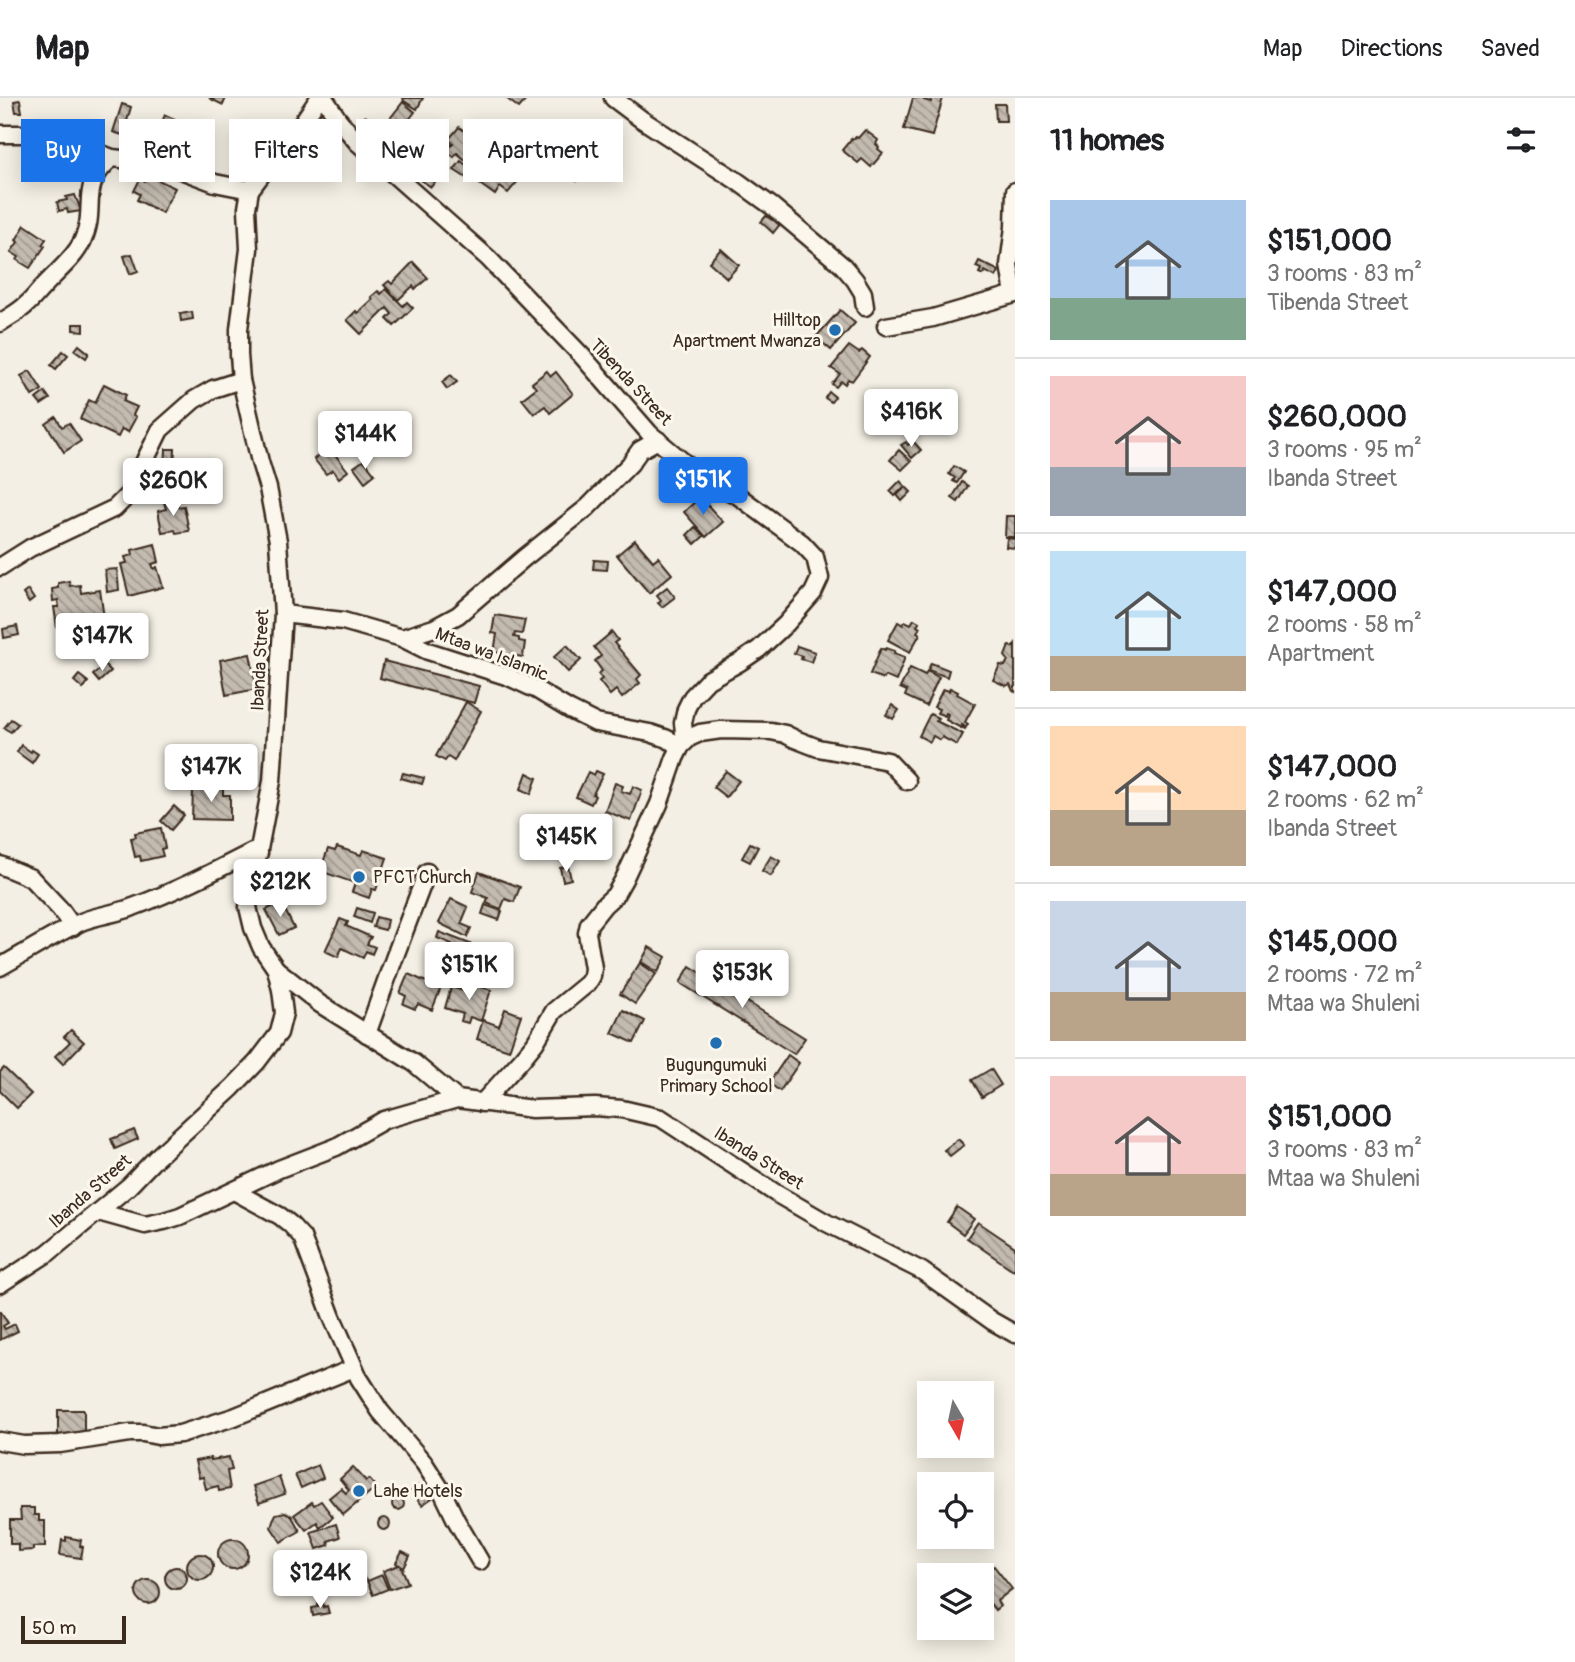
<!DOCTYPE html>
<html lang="en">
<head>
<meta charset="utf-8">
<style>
	:root { --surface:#fff; --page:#f2f2f2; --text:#202124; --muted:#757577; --line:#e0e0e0; --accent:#1a73e8 }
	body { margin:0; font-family:Pangolin,sans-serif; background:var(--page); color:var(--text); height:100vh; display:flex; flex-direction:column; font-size:26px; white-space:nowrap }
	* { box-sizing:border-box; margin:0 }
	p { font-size:23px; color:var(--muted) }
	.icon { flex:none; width:38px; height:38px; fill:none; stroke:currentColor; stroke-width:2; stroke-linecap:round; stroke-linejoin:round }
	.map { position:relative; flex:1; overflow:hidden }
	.sheet { display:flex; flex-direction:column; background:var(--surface); width:560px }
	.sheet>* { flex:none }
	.guide { position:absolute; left:21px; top:21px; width:665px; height:63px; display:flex; gap:14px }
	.needle { width:46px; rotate:171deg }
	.tools { position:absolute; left:917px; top:1283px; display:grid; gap:14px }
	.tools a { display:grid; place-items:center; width:77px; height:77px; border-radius:0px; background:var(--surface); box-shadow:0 4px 18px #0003; font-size:35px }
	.scale { position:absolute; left:21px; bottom:18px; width:105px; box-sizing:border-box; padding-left:7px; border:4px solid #3b2a1e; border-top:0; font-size:19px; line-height:24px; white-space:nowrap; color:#3b2a1e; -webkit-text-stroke:5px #fbf7ec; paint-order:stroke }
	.price { position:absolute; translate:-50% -60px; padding:0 16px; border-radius:7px; background:#fff; color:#222; font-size:23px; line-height:46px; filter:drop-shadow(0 2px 4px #0008) }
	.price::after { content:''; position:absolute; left:50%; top:42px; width:21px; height:16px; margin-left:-10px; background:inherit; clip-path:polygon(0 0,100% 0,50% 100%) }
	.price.active { background:var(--accent); color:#fff }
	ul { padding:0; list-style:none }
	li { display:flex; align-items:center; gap:21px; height:175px; padding:0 35px }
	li+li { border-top:2px solid var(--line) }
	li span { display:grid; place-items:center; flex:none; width:196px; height:140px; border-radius:0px; color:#555 }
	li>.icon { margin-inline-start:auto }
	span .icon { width:84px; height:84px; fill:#fffc; stroke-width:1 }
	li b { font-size:30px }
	h2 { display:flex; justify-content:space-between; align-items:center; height:84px; padding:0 35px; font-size:30px }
	.tag { padding:0 24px; border-radius:0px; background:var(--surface); box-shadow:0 4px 18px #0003; font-size:24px; line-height:63px }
	.tag.active { background:var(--accent); color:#fff }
	header { display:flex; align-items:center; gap:42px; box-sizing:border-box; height:98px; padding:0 35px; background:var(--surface); border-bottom:2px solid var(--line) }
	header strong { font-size:33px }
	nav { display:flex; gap:38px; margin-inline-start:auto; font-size:24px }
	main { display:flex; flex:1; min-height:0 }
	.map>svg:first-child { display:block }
</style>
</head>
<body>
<header>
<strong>Map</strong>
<nav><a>Map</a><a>Directions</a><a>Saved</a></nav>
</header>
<main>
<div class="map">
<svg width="1015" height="1564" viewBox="0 0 1015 1564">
	<defs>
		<pattern id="building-back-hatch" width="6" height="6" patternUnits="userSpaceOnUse" patternTransform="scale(1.75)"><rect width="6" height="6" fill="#c3bbb0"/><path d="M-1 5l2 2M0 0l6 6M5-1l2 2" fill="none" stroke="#a0988f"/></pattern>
	</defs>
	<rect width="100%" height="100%" fill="#f3efe4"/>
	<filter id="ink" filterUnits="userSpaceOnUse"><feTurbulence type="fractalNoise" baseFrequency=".0143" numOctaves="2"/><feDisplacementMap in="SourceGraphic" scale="14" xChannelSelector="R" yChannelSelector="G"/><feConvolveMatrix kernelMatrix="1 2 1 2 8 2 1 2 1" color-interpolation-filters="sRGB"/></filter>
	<g filter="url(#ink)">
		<g fill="url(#building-back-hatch)" stroke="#3b2a1e" stroke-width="2">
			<path d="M209,0H226L223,7Z"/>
			<path d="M403,0H423L417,11L404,3Z"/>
			<path d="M506,0H528L519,10Z"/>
			<path d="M913,0H925L924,2L931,4L932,0H943L932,38L904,31Z"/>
			<path d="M20,2L22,14H16L14,3Z"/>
			<path d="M403,4L415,14L400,33L388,23Z"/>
			<path d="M122,6L131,9L127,23L136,26L132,40L113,34Z"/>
			<path d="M995,6H1005L1006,23H996Z"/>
			<path d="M165,17L175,21L168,37L158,33Z"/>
			<path d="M365,18L375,24L368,34L358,28Z"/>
			<path d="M459,29L474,40L478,36L492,47L474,69L457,55L454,59L447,53L453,45L448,42Z"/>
			<path d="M200,31V55L182,56V32Z"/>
			<path d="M865,32L878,42L876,46L879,49L878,51L883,55L871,69L862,61L858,65L842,52L852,40L853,41L856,39L858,40Z"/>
			<path d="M577,39L591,49L584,59L591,64L577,83L550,63L560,50L566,55Z"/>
			<path d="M498,52L515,63L513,66L517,69L512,77L519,82L508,95L500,89L495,97L477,84L482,78L480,77Z"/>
			<path d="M438,55L448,62L440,73L430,65Z"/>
			<path d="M461,63L474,73L468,81L454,72Z"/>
			<path d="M430,70L440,78L431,89L421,82Z"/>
			<path d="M148,77L175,90L162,115L137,102L140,96L134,93L140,81L145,83Z"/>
			<path d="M75,97L81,113L68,115L67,111L59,113L57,104L67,102L66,99Z"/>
			<path d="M766,118L772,122L774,120L781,125L773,135L761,124Z"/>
			<path d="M25,127L46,141L42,147L45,148L30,170L17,162L19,159L11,154L18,144L16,142Z"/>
			<path d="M721,151L739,167L727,180L709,164Z"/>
			<path d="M132,156L138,173L130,176L124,158Z"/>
			<path d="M979,163L999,173L996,179L985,173L983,177L979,175L981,171L976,169Z"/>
			<path d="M413,164L428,180L415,191L413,188L398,202L384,187L389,183L392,186Z"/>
			<path d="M386,191L403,208L407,204L413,210L394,228L387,221L392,216L387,210L361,236L347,222L356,213L358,215L373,201L371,199L378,193L381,196Z"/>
			<path d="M840,212L855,225L831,252L816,239Z"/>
			<path d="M192,214L193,221L181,223L180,216Z"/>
			<path d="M73,226H84V233L73,232Z"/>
			<path d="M79,247L89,255L86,260L75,252Z"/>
			<path d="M849,248L859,255L862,252L870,259L852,283L848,281L845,286L841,283L836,289L832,286L840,276L831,270Z"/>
			<path d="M63,253L68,257L56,271L51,267Z"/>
			<path d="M30,273L42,292L32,298L21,278Z"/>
			<path d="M547,273L551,278L556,274L573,296L550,315L545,308L534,316L522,301L536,290L532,285Z"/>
			<path d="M451,277L457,284L447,291L442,284Z"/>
			<path d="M104,286L126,297L123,303L137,309L133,317L136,319L128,334L122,331L118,339L80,321L89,302L95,305Z"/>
			<path d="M45,294L50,301L41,307L36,301Z"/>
			<path d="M829,294L835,299L831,304L825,300Z"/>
			<path d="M56,319L62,329L69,325L81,343L64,354L46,326Z"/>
			<path d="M913,343L921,352L912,360L901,347L906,344L908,347Z"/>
			<path d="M329,349L348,373L339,380L333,372L326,376L314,361Z"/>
			<path d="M166,351H175L174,371L165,370Z"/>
			<path d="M899,352L911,363L902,372L890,362Z"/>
			<path d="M364,362L375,376L365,384L354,369Z"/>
			<path d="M954,368L964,374L957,385L953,383L955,380L949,376Z"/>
			<path d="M900,383L905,388L895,398L890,393Z"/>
			<path d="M962,384L968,388L958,404L952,400Z"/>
			<path d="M906,389L911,394L902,403L897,397Z"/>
			<path d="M700,399L723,424L706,439L684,414Z"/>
			<path d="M177,401L178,409L184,408L189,433L176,435L175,432L162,434L158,413L166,411L164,404Z"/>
			<path d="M1006,418H1015V439H1005Z"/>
			<path d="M695,429L704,438L695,446L687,437Z"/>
			<path d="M1007,440L1015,441V450L1006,449Z"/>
			<path d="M635,442L653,463L658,459L672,476L649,495L617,457Z"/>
			<path d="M155,446L159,464L152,466L154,471L157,469L163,489L129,498L121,466L127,465L125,459L133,457L132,452Z"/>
			<path d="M594,462L608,463L607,472L593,471Z"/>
			<path d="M117,471L119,492L107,494L105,472Z"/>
			<path d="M69,483L70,488L80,487L81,495L100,492L104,520L95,521L96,525L84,527V532L70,533L69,529L57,530L54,509H59L58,502L53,503L52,491L58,490V485Z"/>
			<path d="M667,489L675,499L662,509L658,505L661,502L657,497Z"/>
			<path d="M28,492L34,501L29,505L23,496Z"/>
			<path d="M495,517L525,522L522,536L515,535L514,539L519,540V543L525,544L523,559L494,554L497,536L492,535Z"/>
			<path d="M914,521L919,524L917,528L920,530L917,534L920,536L910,554L888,542L898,524L903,527L905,523L911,526Z"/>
			<path d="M17,528L19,537L4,540L3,531Z"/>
			<path d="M612,534L618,542L614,545L641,577L637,581L640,585L622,600L616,592L610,597L599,583L602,581L598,576L602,573L595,563L601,558L594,549Z"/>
			<path d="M1015,546V594L1013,593L1010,586L1006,588L993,582L1000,567L1005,568L1008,562L1005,558L1009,548L1013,549Z"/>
			<path d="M567,547L581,562L568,574L554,559Z"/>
			<path d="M797,548L815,554L811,564L801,561L802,558L794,555Z"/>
			<path d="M881,550L885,552L886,550L895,553L894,555L905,559L896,583L885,578L884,581L870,576Z"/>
			<path d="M250,556L257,591L226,597L220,562Z"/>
			<path d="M384,563L479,588L474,605L380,580Z"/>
			<path d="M931,565L949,572L947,579L928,572Z"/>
			<path d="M105,567L111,573L99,584L93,577Z"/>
			<path d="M910,570L925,577L927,573L939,579L926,608L905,598L907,593L900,590Z"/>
			<path d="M79,577L88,584L83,591L74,583Z"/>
			<path d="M950,590L958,594L957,596L975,606L965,624L968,626L965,631L963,630L964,628L962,627L961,630L946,622L948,616L946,615L945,618L937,615L939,611L934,609L943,591L949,593Z"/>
			<path d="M466,604L481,613L454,663L448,659L445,663L436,658Z"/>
			<path d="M892,607L899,612L893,621L886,617Z"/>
			<path d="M930,616L938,620L936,623L963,636L957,647L942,639L940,642L933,638L930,644L919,638Z"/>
			<path d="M11,621L18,626L11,634L4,630Z"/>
			<path d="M21,647L31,654L32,652L38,656L32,665L17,654Z"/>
			<path d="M596,673L603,676L593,696L595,698L591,706L576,699L588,674L594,677Z"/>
			<path d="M726,673L739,683L726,699L713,689Z"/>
			<path d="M403,675L424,680L422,686L401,680Z"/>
			<path d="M527,675L537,680L531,696L521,691Z"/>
			<path d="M207,685L223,686V697H230V722L192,721L193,692H207Z"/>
			<path d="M615,685L623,688L621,693L630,696L633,688L642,692L631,723L605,713Z"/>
			<path d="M174,708L184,717L171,732L161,723Z"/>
			<path d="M558,728L585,735L579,756L552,749Z"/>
			<path d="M161,730L165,750L161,751L163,758L141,763L140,758L135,759L131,740L136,739L135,735Z"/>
			<path d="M750,745L758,749L750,764L742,760Z"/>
			<path d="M337,749L361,757L363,752L387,760L376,792L372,791L369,800L352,794L355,785L320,773L328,751L335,753Z"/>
			<path d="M771,758L780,763L771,778L762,773Z"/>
			<path d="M568,768L571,781L563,783L560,770Z"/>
			<path d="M479,774L520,789L514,804L505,801L501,811L486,805L488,800L472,794Z"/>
			<path d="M451,801L468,809L461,826L471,830L467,839L439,825Z"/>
			<path d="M281,804L294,830L279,837L266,812Z"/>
			<path d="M485,807L502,813L499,822L482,816Z"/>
			<path d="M357,810L373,815L370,825L354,819Z"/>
			<path d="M376,819L387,822L385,832L373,829Z"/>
			<path d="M340,821L348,824L346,828L371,839L367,846L375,849L372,856L366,853L363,860L342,850L338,859L325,853Z"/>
			<path d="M439,834L491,854L489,859L463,850L460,857L450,852L452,846L437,840Z"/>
			<path d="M649,849L666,859L658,874L641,864Z"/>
			<path d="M465,857L480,862L476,872L469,869L463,883L456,880Z"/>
			<path d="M640,865L656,876L635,906L620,896Z"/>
			<path d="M690,868L805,940L794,956L680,885Z"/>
			<path d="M408,876L431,886L434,878L444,882L432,912L418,906L415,911L403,906L406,898L400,895Z"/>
			<path d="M473,886L491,892L481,923L470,919L468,925L461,923L463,916L445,910L451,889L470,895Z"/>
			<path d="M505,911L521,917L509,952L477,941L483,922L499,928Z"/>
			<path d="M623,912L645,923L634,945L612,935Z"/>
			<path d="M71,932L84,944L63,966L55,958L70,944L64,939Z"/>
			<path d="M788,957L799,965L780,993L769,985Z"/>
			<path d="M4,970L31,996L17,1010L0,993V974Z"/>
			<path d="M991,971L1001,987L982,999L972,982Z"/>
			<path d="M134,1032L138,1041L115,1051L111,1041Z"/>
			<path d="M958,1041L964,1047L950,1058L944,1052Z"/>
			<path d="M957,1109L974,1121L963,1136L947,1124Z"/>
			<path d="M978,1124L1015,1149V1170L1013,1172L967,1140Z"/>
			<path d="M0,1214H1L8,1225L3,1228L5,1231L15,1226L18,1233L0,1242Z"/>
			<path d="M58,1312H84V1340L58,1341Z"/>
			<path d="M229,1359L232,1372L227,1373L230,1391L219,1393L218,1388L206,1391L203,1379L199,1380L195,1363L211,1360V1362Z"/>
			<path d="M318,1367L323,1380L301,1390L295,1377Z"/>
			<path d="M353,1369L366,1383L369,1381L376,1389L343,1417L329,1400L341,1390L346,1395L349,1392L340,1381Z"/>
			<path d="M279,1379L285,1396L259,1405L253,1388Z"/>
			<path d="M421,1386L432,1400L422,1407L411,1393Z"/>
			<circle cx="398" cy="1406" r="6"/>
			<path d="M321,1403L333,1419L320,1429L317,1424L306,1432L294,1417L312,1404L314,1407Z"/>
			<path d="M20,1410H34V1417H39V1423H45V1448L33,1449V1452L18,1453V1446H10V1422H21Z"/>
			<path d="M285,1414L291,1417L300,1433L281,1444L271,1429L273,1422L276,1416Z"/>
			<circle cx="384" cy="1426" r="6"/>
			<path d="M336,1426L340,1439L328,1443L329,1447L317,1451L311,1434Z"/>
			<path d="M66,1439L81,1442L80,1448L83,1449L81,1460L60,1457L62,1442L66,1443Z"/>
			<circle cx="233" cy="1456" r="15"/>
			<path d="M402,1454L410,1458L404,1470L401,1468L408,1485L390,1491L383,1473L399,1467L396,1465Z"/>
			<circle cx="200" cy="1469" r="13"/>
			<path d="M342,1460L346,1477L336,1479L332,1463Z"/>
			<path d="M994,1468L1012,1491L997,1503L1000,1508L995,1512L982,1496V1487L985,1484L982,1478Z"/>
			<circle cx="176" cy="1480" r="11"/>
			<path d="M362,1476L366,1483L363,1485L365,1490L356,1496L349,1485Z"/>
			<path d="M382,1477L388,1491L373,1497L367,1483Z"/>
			<circle cx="148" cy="1494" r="12"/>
			<path d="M326,1482L327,1489L318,1490L317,1483Z"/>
			<path d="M323,1505L324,1509L327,1508L329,1515L313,1518L312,1510L318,1509V1506Z"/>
		</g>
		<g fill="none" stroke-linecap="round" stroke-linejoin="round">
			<g stroke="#3b2a1e" stroke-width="21">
				<g id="minor">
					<path d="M324,0L338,21L357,44L488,160L583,259L650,336L693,372L711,384L737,397L802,445L815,459L820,480L813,495L786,526L759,551L740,564L708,582L692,599L686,611L683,625L685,644"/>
					<path d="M613,0L641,21L737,83L773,109L843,168L855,182L863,195L865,209"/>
					<path d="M0,36H29L50,40L89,51L112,60L151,64L178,71L215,85L250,92"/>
					<path d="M1014,196L1009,167L1014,129L1015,93"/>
					<path d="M0,225C9,219 19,214 27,206C33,201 37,195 42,190C55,175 73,162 82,144C99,110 76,90 112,60"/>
					<path d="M886,228L933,220L1015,196"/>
					<path d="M0,469L30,450L115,410L128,397L160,332L194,302L213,291L241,282"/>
					<path d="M283,516L343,523L402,540L428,553L509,579L537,592L570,612L596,625L650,635L665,640L681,648"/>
					<path d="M402,540L434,530L458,517L524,460L588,409L630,366L640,352L658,342"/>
					<path d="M0,767L31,780L60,811L73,829"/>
					<path d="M0,869C27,854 53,837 81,824C97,817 116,816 133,809C174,794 213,774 252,754L259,755"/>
					<path d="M276,871L320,906L414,965L457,1001"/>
					<path d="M367,936L395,858L427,774"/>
					<path d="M482,1005L522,961L535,945L554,913L588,885L592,878L593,870L587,835L589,826L604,807L615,797L624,781L659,706L675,660L681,648L689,640L700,635L721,632L771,633L785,636L795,641L818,650L888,663L907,683"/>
					<path d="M234,1093L280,1118L290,1126L302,1139L332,1219L359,1280L380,1313L424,1365L442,1393L456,1422L480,1463"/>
					<path d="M98,1114L145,1127L164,1123L180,1118L279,1071L336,1049L384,1022L457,1001L532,1011L595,1009L622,1011L661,1020L777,1096L827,1125L922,1173L992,1223L1015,1236"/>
					<path d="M0,1186L48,1155L129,1088L157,1059L232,990L257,964L279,935L284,915L281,892L276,871L261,849L253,830L248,809L272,683L283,516L278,443L268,390L260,364L241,282L239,257V231L249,151L247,110L250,92L274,60L286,49L319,0"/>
					<path d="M0,1343L24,1347L60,1346L130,1335H143L158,1338L180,1336L234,1319L354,1270"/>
				</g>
			</g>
			<use href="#minor" stroke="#fbf7ec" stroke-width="16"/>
		</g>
	</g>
	<g fill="#1f6fb2" stroke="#fbf7ec" stroke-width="2.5">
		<circle cx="835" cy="232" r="7"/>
		<circle cx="359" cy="779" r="7"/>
		<circle cx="716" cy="945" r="7"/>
		<circle cx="359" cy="1393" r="7"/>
	</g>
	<g text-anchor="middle" stroke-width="6" stroke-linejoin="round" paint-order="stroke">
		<g font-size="18" fill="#3b2a1e" stroke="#fbf7ec" text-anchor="start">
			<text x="821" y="228" text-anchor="end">Hilltop<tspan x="821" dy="21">Apartment Mwanza</tspan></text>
			<text x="373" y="785">PFCT Church</text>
			<text x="716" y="973" text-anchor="middle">Bugungumuki<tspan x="716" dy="21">Primary School</tspan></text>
			<text x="373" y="1399">Lahe Hotels</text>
		</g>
		<g font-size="18" fill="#3b2a1e" stroke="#fbf7ec">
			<text transform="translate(631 284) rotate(47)" y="6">Tibenda Street</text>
			<text transform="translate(492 556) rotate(21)" y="6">Mtaa wa Islamic</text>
			<text transform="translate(260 562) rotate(-87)" y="6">Ibanda Street</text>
			<text transform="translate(759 1060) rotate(32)" y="6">Ibanda Street</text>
			<text transform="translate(90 1093) rotate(-41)" y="6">Ibanda Street</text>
		</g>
	</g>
</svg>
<div class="tools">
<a><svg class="needle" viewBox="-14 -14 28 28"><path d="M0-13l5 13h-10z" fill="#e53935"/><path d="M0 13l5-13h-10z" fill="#757577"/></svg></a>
<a><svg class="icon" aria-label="locate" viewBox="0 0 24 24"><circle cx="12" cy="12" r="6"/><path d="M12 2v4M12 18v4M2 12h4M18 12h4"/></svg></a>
<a><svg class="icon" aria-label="layers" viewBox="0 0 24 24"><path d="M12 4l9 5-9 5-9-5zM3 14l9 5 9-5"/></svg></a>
</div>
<div class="scale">50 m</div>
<b class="price" style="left:911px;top:351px">$416K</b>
<b class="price" style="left:365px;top:373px">$144K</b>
<b class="price active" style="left:703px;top:419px">$151K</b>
<b class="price" style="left:173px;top:420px">$260K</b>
<b class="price" style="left:102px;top:575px">$147K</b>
<b class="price" style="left:211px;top:706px">$147K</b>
<b class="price" style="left:566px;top:776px">$145K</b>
<b class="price" style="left:280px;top:821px">$212K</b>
<b class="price" style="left:469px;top:904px">$151K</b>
<b class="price" style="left:742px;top:912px">$153K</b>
<b class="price" style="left:320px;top:1512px">$124K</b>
<div class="guide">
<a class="tag active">Buy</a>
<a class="tag">Rent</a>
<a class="tag">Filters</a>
<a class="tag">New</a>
<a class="tag">Apartment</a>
</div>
</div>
<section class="sheet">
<h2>11 homes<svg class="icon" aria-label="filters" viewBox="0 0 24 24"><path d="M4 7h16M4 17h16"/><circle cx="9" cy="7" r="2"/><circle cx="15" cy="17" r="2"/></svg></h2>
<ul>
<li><span style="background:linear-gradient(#a9c7e8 70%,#7fa58c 0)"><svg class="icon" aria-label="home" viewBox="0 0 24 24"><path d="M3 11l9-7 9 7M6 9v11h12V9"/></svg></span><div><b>$151,000</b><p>3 rooms · 83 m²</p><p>Tibenda Street</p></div></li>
<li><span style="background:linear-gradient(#f6c9c9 65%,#9aa5b1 0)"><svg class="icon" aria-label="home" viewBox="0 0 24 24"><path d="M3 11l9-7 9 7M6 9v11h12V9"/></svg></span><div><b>$260,000</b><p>3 rooms · 95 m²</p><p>Ibanda Street</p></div></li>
<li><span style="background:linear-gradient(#bfe0f5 75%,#b9a48a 0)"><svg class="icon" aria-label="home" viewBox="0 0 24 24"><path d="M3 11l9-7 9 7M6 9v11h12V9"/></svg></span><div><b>$147,000</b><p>2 rooms · 58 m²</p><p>Apartment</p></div></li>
<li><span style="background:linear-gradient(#ffd9b3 60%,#b9a48a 0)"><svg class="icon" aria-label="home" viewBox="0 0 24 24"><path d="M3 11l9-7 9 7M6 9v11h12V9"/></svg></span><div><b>$147,000</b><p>2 rooms · 62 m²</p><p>Ibanda Street</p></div></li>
<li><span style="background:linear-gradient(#c9d6e8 65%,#b9a48a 0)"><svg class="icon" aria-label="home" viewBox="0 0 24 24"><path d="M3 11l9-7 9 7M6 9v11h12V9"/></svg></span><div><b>$145,000</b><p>2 rooms · 72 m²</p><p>Mtaa wa Shuleni</p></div></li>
<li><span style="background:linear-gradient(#f6c9c9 70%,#b9a48a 0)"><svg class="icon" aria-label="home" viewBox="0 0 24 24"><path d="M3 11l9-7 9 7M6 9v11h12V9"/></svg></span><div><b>$151,000</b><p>3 rooms · 83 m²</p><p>Mtaa wa Shuleni</p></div></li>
</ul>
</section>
</main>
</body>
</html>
